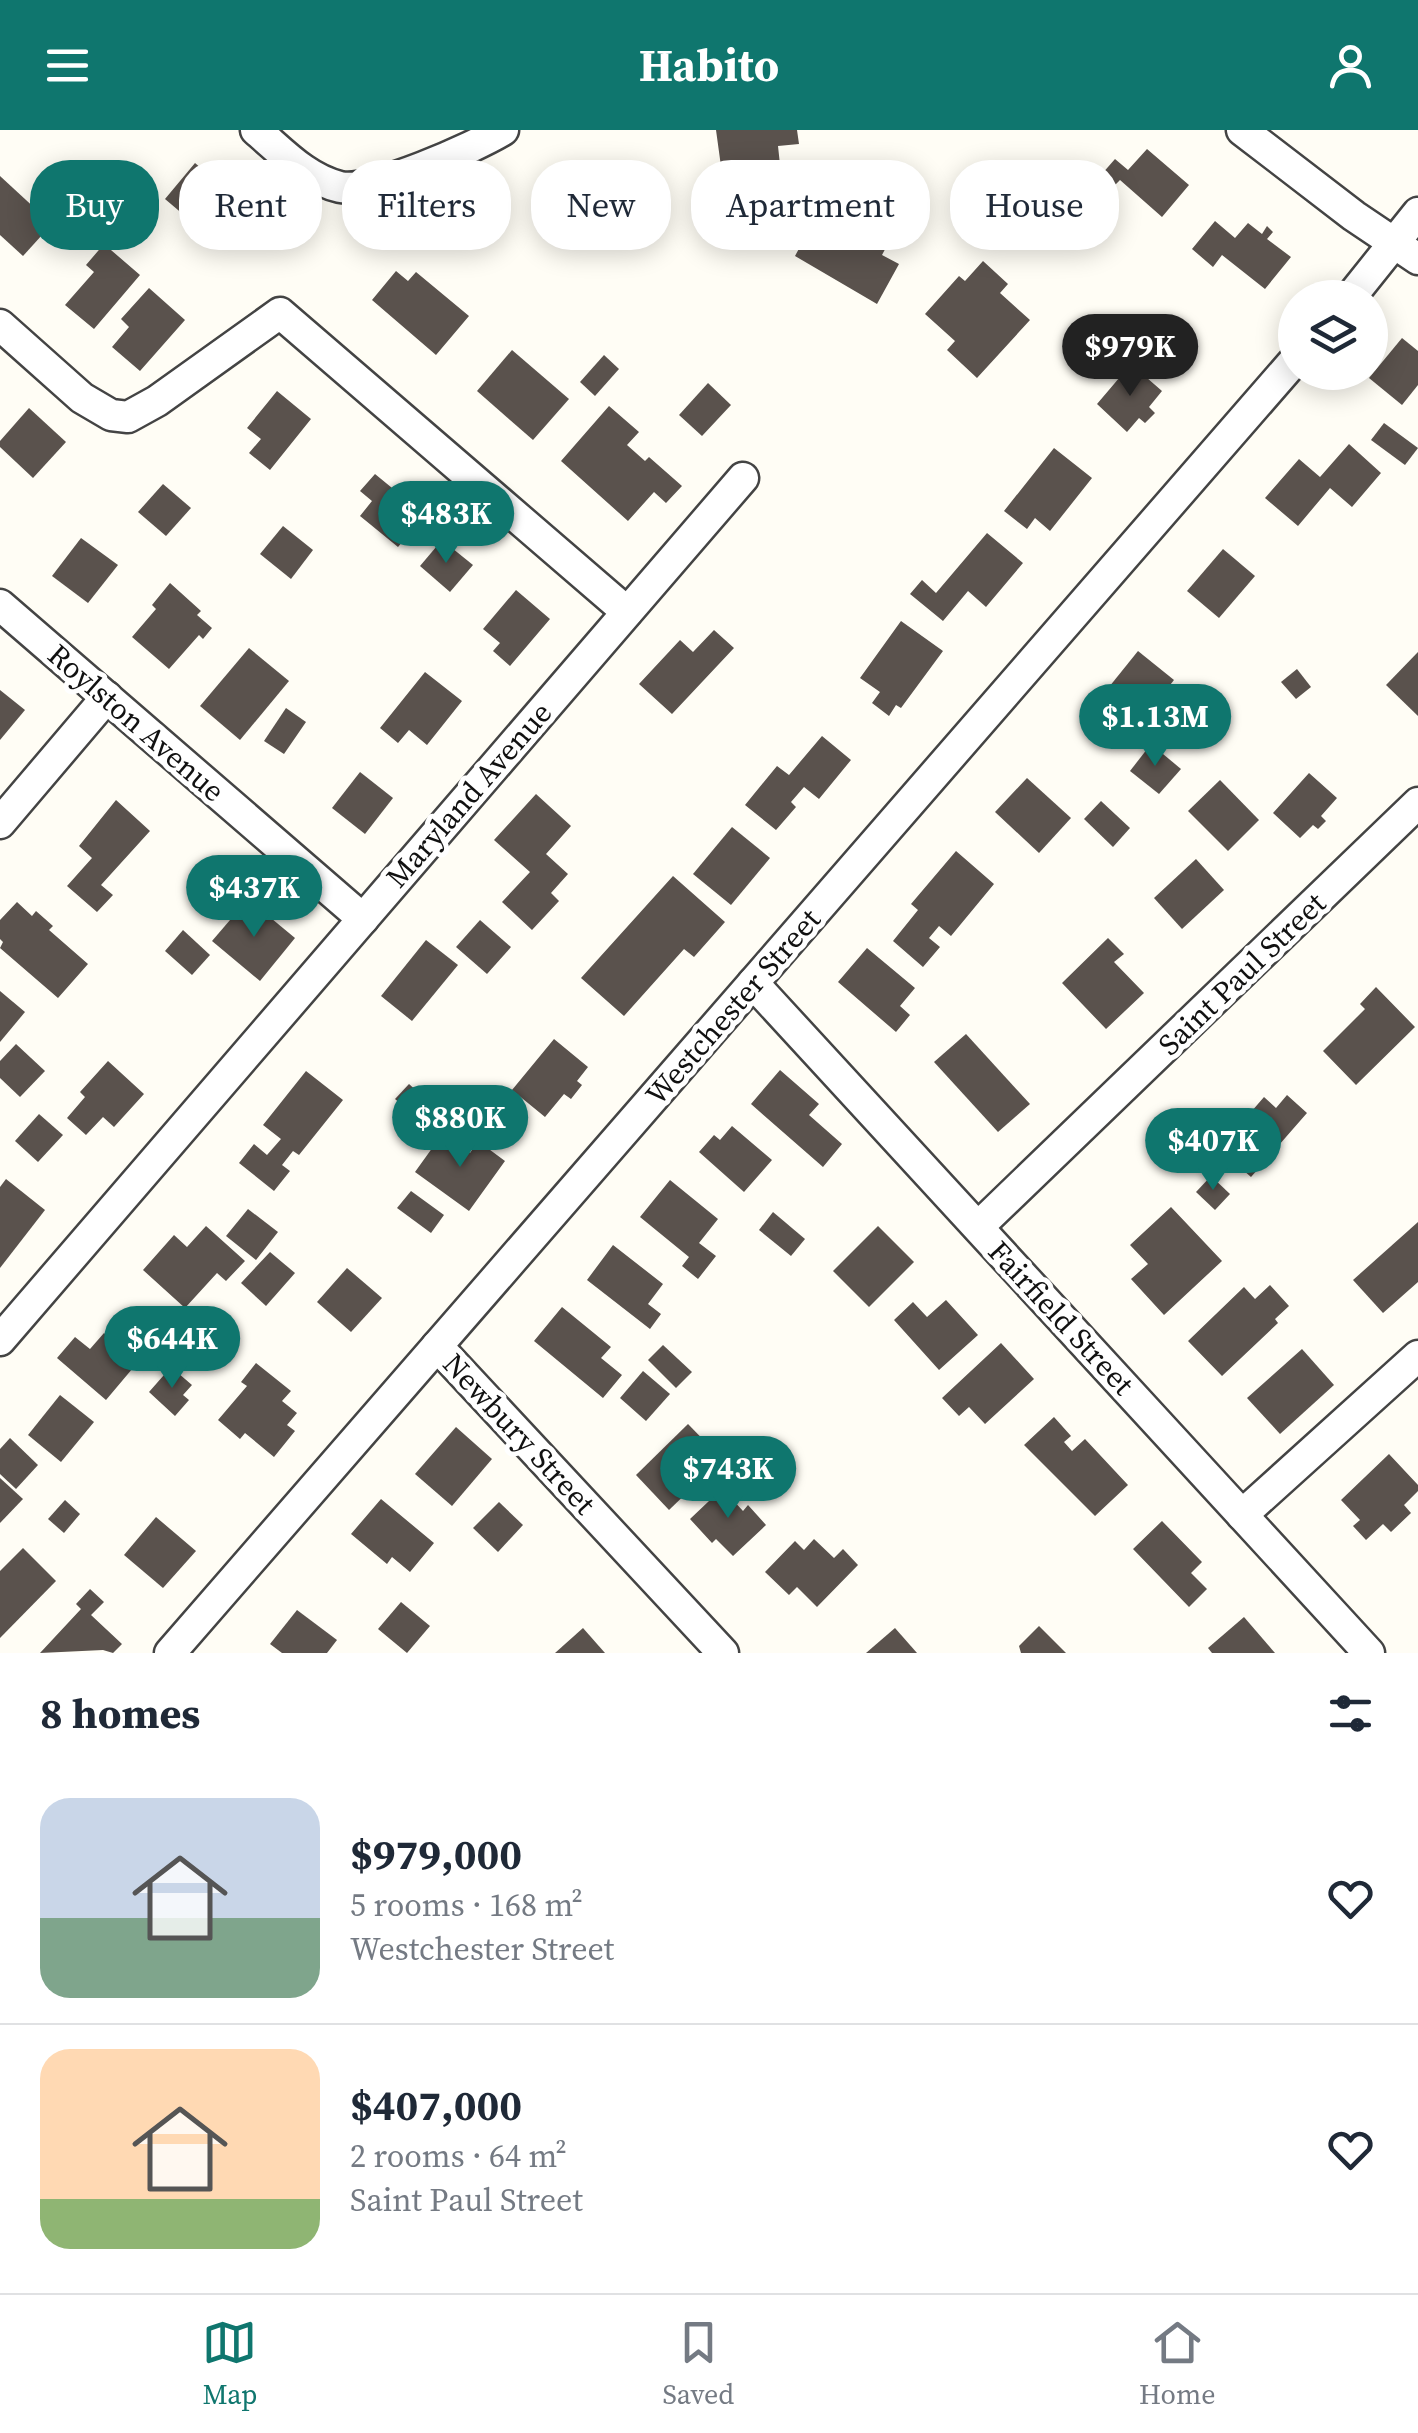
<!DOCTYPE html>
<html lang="en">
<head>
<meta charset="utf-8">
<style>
	:root { --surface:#fff; --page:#f2f2f3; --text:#1f2937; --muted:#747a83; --line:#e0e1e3; --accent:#0f766e }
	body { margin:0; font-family:"Source Serif 4",serif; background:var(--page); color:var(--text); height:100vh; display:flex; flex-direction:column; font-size:38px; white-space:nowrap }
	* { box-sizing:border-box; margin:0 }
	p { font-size:32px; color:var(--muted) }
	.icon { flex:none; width:55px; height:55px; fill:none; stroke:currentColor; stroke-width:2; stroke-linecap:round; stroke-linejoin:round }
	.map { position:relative; height:1523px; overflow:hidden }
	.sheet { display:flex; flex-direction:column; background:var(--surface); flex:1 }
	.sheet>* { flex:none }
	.top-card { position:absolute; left:30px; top:30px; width:1360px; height:90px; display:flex; gap:20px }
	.fabs { position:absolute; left:1278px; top:150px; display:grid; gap:20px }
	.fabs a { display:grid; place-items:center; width:110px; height:110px; border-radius:50%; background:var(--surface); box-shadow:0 5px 25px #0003; font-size:50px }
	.price { position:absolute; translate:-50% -85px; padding:0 22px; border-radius:35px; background:var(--accent); color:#fff; font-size:32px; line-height:65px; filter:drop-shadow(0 2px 5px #0008) }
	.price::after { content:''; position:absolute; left:50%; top:60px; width:30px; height:22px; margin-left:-15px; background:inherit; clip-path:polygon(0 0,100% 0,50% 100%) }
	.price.current { background:#222; color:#fff }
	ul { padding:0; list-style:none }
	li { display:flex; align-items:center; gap:30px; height:250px; padding:0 40px }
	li+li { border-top:2px solid var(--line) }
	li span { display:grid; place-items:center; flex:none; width:280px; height:200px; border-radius:30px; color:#555 }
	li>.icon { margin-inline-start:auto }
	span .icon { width:120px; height:120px; fill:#fffc; stroke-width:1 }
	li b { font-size:42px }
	h2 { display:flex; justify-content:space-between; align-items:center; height:120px; padding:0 40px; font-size:42px }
	.tag { padding:0 35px; border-radius:40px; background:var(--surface); box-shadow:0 5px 25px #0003; font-size:35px; line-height:90px }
	.tag.current { background:var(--accent); color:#fff }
	header { display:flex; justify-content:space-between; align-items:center; height:130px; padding:0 40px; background:var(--accent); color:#fff; font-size:45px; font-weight:700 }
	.dock { display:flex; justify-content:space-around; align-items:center; height:140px; border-top:2px solid var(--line); background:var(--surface); font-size:28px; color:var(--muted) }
	.dock a { display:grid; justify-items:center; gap:5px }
	.dock .current { color:var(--accent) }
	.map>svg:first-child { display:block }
</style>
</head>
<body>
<header><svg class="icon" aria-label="menu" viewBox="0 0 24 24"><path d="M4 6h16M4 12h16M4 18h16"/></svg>Habito<svg class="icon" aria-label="person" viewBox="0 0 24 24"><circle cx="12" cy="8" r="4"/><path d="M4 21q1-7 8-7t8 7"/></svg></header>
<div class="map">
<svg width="1418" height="1523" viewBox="0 0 1418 1523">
	<rect width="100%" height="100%" fill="#fffdf5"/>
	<g fill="#5a524d">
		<path d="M716,0H797L799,14L778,16L781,44L772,45L775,67L733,73L730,50L723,51Z"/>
		<path d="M1147,19L1189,55L1162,87L1120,50L1114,56L1101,45L1115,29L1128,40Z"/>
		<path d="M195,33L216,51L220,47L229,54L225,59L247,77L217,113L165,69Z"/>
		<path d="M0,46L52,94L23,126L0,105Z"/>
		<path d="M816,87L860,111L869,94L892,106L882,125L899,134L877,174L795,126Z"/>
		<path d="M1215,91L1235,108L1248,93L1262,104L1267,96L1273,102L1267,109L1291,127L1265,159L1222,125L1213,137L1192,119Z"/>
		<path d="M104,114L140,145L94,199L65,175L94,142L86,135Z"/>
		<path d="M983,131L1008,154L1000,163L1030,190L977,248L947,220L955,211L925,184L959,146L965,151Z"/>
		<path d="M396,141L408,151L416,142L469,186L436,225L372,170Z"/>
		<path d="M149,158L185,190L140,241L112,217L129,197L121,189Z"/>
		<path d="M1402,208L1418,221V255L1402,275L1369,248Z"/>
		<path d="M512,220L569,269L533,310L477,261Z"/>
		<path d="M604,225L619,239L595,266L580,252Z"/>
		<path d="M1131,234L1162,261L1149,277L1155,283L1145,293L1139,288L1127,302L1097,274Z"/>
		<path d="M708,253L731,275L702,306L679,285Z"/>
		<path d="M277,261L311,289L270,340L249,323L261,309L247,298Z"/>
		<path d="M609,276L639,302L627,315L645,331L649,327L682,356L666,373L654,362L628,391L561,331Z"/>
		<path d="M29,278L66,312L33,348L0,317V311Z"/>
		<path d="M1384,293L1418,318L1405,335L1371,310Z"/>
		<path d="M1349,314L1381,343L1352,377L1330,358L1298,396L1265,368L1299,329L1320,347Z"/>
		<path d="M1054,318L1092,348L1050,401L1035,388L1027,399L1004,381Z"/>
		<path d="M375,344L425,385L398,417L360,386L372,371L360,361Z"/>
		<path d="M163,354L191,378L166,406L138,382Z"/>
		<path d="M283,396L313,420L291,449L260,424Z"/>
		<path d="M987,403L1023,433L986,477L968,461L943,491L910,464L922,450L936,463Z"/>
		<path d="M81,408L118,435L88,473L52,446Z"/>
		<path d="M442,410L473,435L450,462L420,436Z"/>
		<path d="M1223,419L1255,446L1219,488L1187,461Z"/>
		<path d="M170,453L201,481L197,485L212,498L203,509L199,505L169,539L132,507L156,479L152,475Z"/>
		<path d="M516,460L550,489L510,536L493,521L500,513L483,499Z"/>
		<path d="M901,491L943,521L901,578L896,575L889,586L872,573L880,562L860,548Z"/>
		<path d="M714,500L734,518L672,584L639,554L680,510L693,522Z"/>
		<path d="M249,518L289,551L240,610L200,576Z"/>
		<path d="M1138,521L1174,550L1141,592L1105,562Z"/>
		<path d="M1418,522V586L1386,555Z"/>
		<path d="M1297,539L1311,557L1296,569L1281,552Z"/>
		<path d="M425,542L462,571L427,615L409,600L398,613L380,598Z"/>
		<path d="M0,560L25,580L0,610Z"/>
		<path d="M286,578L306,592L284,624L264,611Z"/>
		<path d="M822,606L851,630L819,669L804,657L791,672L796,677L776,700L745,675L777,636L789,645Z"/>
		<path d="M1151,614L1181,639L1159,664L1130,641Z"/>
		<path d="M360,642L393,668L365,704L332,678Z"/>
		<path d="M1309,643L1337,668L1321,686L1326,691L1318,699L1313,695L1300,708L1273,683Z"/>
		<path d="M1027,648L1071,688L1039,723L995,682Z"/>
		<path d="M1220,650L1259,690L1228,721L1188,681Z"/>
		<path d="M536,664L571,696L546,724L568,744L551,763L559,771L532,800L502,772L530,742L494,710Z"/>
		<path d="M116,670L150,701L101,755L113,765L97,782L67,756L92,728L79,716Z"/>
		<path d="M1101,671L1130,698L1113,717L1084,689Z"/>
		<path d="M732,697L770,728L731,775L693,744Z"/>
		<path d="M956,721L994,754L951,806L939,796L929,808L940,817L923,837L893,811L918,780L911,774Z"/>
		<path d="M1196,729L1224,760L1182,799L1154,768Z"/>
		<path d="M673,746L725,792L694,827L684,819L624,886L581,848Z"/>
		<path d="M248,769L295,808L260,851L212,811Z"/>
		<path d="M17,772L32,786L36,781L53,796L49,800L88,834L58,868L0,818L3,812L0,809V790Z"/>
		<path d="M480,790L511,817L487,844L456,817Z"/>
		<path d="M183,800L210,825L192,845L165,821Z"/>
		<path d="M1108,808L1124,824L1114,832L1144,863L1106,899L1062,853Z"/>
		<path d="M426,810L458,835L412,891L381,866Z"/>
		<path d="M867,818L915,858L900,876L910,885L896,902L838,852Z"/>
		<path d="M1376,857L1415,897L1356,955L1323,921L1365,879L1360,874Z"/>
		<path d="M0,861L25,882L0,912Z"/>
		<path d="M966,904L1030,974L998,1002L934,932Z"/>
		<path d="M554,909L588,937L577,951L582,955L571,969L564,964L545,987L512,960Z"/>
		<path d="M16,914L45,941L20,967L0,948V931Z"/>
		<path d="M108,931L144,964L114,997L103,987L86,1005L67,988L85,967L80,962Z"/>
		<path d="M780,940L819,974L809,985L842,1014L823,1037L751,974Z"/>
		<path d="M306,941L343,970L299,1025L293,1021L282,1035L290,1041L274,1061L239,1033L254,1014L267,1025L281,1009L263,995Z"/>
		<path d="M409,954L430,973L417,988L395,969Z"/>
		<path d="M1287,965L1307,983L1251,1047L1219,1019L1264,967L1276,978Z"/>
		<path d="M39,984L63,1005L38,1032L15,1011Z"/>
		<path d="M732,996L772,1030L744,1062L699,1022L714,1005L720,1010Z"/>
		<path d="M443,1003L470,1023L478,1011L505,1031L469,1081L415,1042Z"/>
		<path d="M1211,1046L1230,1064L1215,1080L1196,1062Z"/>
		<path d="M6,1049L45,1080L0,1138V1057Z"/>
		<path d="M670,1050L718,1089L699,1113L716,1126L698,1149L682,1136L689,1127L640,1087Z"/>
		<path d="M411,1061L444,1085L431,1103L397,1078Z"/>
		<path d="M1171,1077L1222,1131L1164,1185L1131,1149L1148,1134L1130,1115Z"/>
		<path d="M248,1079L278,1102L256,1130L226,1106Z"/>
		<path d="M773,1082L805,1109L791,1126L759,1100Z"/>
		<path d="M1418,1092V1152L1383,1183L1353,1150Z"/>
		<path d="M206,1096L245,1131L226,1151L217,1143L185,1178L143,1140L174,1105L187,1117Z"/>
		<path d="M878,1096L914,1132L869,1177L833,1141Z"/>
		<path d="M613,1115L663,1154L648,1174L661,1184L650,1199L587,1150Z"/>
		<path d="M270,1122L295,1143L266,1176L241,1153Z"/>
		<path d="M347,1138L382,1168L351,1202L317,1172Z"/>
		<path d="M1270,1155L1289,1176L1275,1189L1278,1193L1222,1246L1188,1211L1244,1157L1255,1169Z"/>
		<path d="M946,1170L978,1205L939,1240L894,1190L913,1172L927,1187Z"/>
		<path d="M562,1177L611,1217L601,1228L622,1245L603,1268L534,1211Z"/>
		<path d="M104,1203L138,1232L106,1270L57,1228L75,1207L90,1219Z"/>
		<path d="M1001,1213L1034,1249L985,1294L969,1277L959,1286L942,1268Z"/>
		<path d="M663,1215L692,1242L676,1258L648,1230Z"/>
		<path d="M1302,1219L1334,1255L1280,1304L1247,1268Z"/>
		<path d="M256,1233L291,1261L282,1271L297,1283L287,1295L295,1301L274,1327L245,1303L240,1309L218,1290L247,1256L241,1252Z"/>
		<path d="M171,1237L192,1255L183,1265L189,1270L175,1286L149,1262Z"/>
		<path d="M643,1241L670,1264L646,1291L620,1268Z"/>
		<path d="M60,1265L94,1292L61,1332L28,1305Z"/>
		<path d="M1054,1287L1071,1306L1064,1312L1072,1321L1085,1309L1128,1355L1095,1386L1024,1315Z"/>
		<path d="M688,1294L722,1329L669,1380L636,1345Z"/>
		<path d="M456,1297L492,1329L452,1376L415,1344Z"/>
		<path d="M10,1308L38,1335L16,1359L0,1344V1319Z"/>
		<path d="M1389,1324L1418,1355V1361L1404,1375L1411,1383L1391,1402L1383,1394L1366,1410L1353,1396L1360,1390L1341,1370Z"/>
		<path d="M0,1348L23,1369L0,1393Z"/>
		<path d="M728,1353L738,1364L732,1369L743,1381L748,1375L766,1395L733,1426L716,1409L712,1413L690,1389Z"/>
		<path d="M381,1369L434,1413L410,1442L392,1427L387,1434L351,1404Z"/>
		<path d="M65,1370L80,1384L64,1403L48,1389Z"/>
		<path d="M499,1372L523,1395L498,1422L473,1398Z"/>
		<path d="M156,1387L196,1421L163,1458L124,1425Z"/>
		<path d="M1162,1391L1202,1432L1191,1443L1207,1459L1189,1477L1133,1419Z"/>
		<path d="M814,1409L834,1428L843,1419L858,1435L817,1477L797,1457L789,1465L765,1442L795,1411L804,1420Z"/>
		<path d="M23,1418L56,1451L0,1508V1441Z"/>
		<path d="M90,1459L104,1472L91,1485L122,1514L113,1523L103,1520L40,1523L81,1479L76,1474Z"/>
		<path d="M401,1472L430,1496L407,1523L378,1499Z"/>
		<path d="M297,1480L337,1510L327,1523H282L270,1514Z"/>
		<path d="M1244,1487L1275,1523H1212L1208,1518Z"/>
		<path d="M1039,1496L1066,1523H1021L1019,1516Z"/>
		<path d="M583,1498L605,1523H555Z"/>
		<path d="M895,1498L917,1523H866Z"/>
	</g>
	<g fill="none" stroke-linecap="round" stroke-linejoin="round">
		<g stroke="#444" stroke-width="35">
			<g id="street">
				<path d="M256,0C282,22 306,49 340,57C370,64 475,17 503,0"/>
				<path d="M1242,0L1354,86L1418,129"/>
				<path d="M1350,168L1418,83"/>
				<path d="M0,195L82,268L111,285L128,287L157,271L280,183L627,482"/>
				<path d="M0,475L363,789"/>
				<path d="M0,693L107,567"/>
				<path d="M753,853L1369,1523"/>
				<path d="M978,1097L1418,673"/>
				<path d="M0,1210L743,348"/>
				<path d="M437,1216L723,1523"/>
				<path d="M1242,1385L1418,1226"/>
				<path d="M170,1523L1295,230"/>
			</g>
		</g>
		<use href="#street" stroke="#fff" stroke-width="30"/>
	</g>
	<g text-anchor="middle" stroke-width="10" stroke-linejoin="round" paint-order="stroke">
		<g font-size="30" fill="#111" stroke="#fff">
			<text transform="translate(136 593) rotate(41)" y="10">Roylston Avenue</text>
			<text transform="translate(469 665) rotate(-49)" y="10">Maryland Avenue</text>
			<text transform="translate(1242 844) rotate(-44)" y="10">Saint Paul Street</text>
			<text transform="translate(733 877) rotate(-49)" y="10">Westchester Street</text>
			<text transform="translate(1061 1188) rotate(47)" y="10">Fairfield Street</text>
			<text transform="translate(519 1304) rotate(47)" y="10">Newbury Street</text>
		</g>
	</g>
</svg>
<div class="fabs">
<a><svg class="icon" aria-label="layers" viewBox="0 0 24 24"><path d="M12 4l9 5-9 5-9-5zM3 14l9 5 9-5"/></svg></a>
</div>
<b class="price current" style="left:1130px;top:269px">$979K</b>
<b class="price" style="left:446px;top:436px">$483K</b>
<b class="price" style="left:1155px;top:639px">$1.13M</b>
<b class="price" style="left:254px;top:810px">$437K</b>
<b class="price" style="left:460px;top:1040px">$880K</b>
<b class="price" style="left:1213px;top:1063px">$407K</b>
<b class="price" style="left:172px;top:1261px">$644K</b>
<b class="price" style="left:728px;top:1391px">$743K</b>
<div class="top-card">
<a class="tag current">Buy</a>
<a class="tag">Rent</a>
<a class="tag">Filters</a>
<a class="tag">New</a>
<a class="tag">Apartment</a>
<a class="tag">House</a>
</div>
</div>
<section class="sheet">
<h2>8 homes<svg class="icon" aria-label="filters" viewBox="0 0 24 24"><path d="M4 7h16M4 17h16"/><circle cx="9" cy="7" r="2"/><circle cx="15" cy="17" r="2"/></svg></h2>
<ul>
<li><span style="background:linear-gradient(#c9d6e8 60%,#7fa58c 0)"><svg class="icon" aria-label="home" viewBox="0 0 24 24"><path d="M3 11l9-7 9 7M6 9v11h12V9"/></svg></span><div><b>$979,000</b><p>5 rooms · 168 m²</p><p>Westchester Street</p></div><svg class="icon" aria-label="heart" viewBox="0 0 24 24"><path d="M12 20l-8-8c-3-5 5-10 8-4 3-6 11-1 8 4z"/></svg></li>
<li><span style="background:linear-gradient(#ffd9b3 75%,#8fb573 0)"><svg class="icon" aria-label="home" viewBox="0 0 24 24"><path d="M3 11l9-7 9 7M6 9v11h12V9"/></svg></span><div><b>$407,000</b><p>2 rooms · 64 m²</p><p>Saint Paul Street</p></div><svg class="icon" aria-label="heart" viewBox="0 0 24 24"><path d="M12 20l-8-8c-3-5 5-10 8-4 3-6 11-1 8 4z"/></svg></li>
</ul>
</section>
<nav class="dock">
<a class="current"><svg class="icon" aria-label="map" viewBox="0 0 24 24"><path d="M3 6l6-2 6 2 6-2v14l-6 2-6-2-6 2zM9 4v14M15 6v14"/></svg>Map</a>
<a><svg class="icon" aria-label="saved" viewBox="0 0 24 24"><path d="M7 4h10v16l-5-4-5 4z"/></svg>Saved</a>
<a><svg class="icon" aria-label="home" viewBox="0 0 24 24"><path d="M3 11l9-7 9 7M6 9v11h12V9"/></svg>Home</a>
</nav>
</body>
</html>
